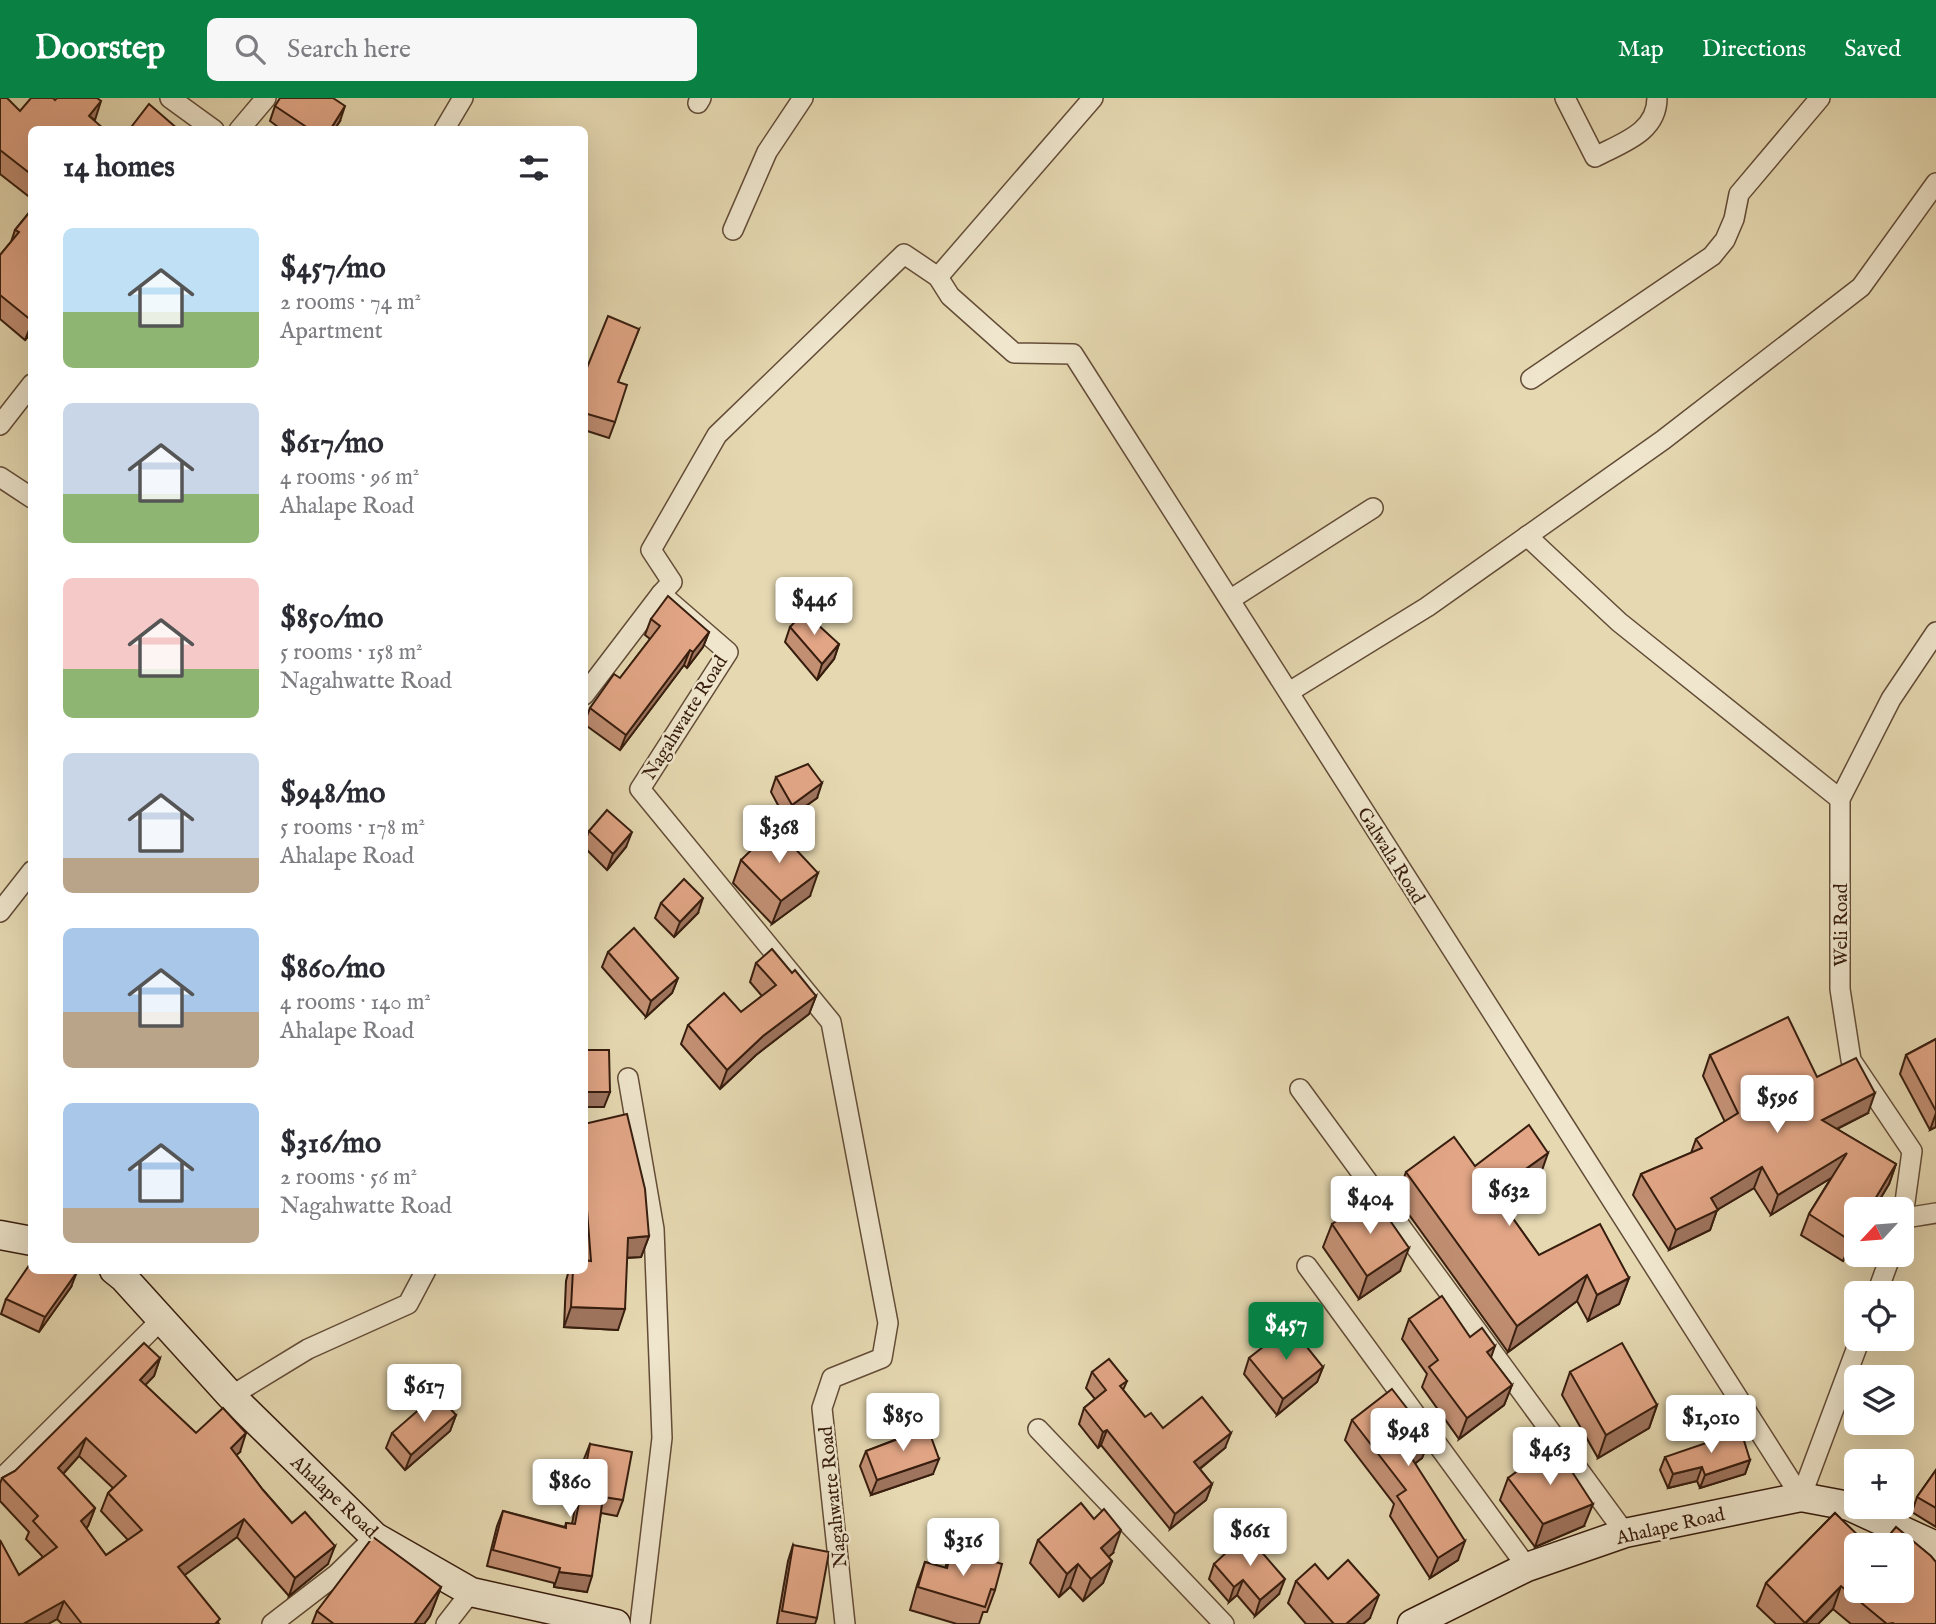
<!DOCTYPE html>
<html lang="en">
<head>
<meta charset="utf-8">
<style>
	:root { --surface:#fff; --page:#f7f7f7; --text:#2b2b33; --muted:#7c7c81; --accent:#0b8043 }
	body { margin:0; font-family:"IM FELL English",serif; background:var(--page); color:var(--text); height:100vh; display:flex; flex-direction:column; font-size:26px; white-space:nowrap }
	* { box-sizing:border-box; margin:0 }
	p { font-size:23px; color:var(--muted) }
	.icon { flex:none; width:38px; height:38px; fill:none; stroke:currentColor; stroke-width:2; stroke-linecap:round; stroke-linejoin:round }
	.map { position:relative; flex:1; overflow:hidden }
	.sheet { position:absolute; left:28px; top:28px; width:560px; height:1148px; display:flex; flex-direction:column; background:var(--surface); border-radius:10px; box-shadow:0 7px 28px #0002 }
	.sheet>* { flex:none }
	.needle { width:46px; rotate:244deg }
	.buttons { position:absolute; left:1844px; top:1099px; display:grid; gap:14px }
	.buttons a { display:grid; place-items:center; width:70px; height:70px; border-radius:10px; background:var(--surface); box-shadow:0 7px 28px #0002; font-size:35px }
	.price { position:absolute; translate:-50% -60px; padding:0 16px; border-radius:7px; background:#fff; color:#222; font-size:23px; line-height:46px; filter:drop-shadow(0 2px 4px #0008) }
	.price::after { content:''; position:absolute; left:50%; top:42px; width:21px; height:16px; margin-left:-10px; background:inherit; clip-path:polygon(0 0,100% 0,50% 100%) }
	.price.on { background:var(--accent); color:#fff }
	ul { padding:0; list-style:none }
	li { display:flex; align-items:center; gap:21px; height:175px; padding:0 35px }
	li span { display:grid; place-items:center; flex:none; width:196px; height:140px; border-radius:10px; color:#555 }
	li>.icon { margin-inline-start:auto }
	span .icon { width:84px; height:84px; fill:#fffc; stroke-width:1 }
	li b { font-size:30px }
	h2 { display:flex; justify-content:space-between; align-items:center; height:84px; padding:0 35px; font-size:30px }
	header { display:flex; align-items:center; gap:42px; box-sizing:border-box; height:98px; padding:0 35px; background:var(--accent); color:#fff }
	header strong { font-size:33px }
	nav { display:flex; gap:38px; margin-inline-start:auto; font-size:24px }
	.search { width:490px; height:63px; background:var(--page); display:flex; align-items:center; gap:18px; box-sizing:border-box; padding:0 24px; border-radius:10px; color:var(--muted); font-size:26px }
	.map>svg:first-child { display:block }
</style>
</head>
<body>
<header>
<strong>Doorstep</strong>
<div class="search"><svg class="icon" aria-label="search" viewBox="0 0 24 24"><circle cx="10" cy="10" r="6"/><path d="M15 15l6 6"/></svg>Search here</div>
<nav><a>Map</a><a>Directions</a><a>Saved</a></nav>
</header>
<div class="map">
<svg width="1936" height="1526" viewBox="0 0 1936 1526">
	<rect width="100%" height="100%" fill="#e6d9b2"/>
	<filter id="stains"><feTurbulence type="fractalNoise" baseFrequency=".00286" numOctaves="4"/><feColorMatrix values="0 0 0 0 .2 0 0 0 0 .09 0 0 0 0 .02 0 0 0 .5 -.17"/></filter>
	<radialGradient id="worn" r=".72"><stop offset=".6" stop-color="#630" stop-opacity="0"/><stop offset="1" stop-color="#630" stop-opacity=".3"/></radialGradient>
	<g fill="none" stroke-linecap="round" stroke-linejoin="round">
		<g stroke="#634c37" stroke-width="22">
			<g id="street">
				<path d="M170,0L214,32"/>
				<path d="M1565,0L1595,59C1621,45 1657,35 1657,0"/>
				<path d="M698,5L701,0"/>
				<path d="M239,32L266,0"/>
				<path d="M444,32L463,0"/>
				<path d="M733,132L767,54L803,0"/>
				<path d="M938,179L1093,0"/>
				<path d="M1531,281L1712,158L1725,142L1734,121L1739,96L1820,0"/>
				<path d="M0,327L32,286"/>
				<path d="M0,379L32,400"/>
				<path d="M1527,438L1619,524L1840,701"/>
				<path d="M1231,501L1373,410"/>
				<path d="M1289,594L1427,509L1663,342L1861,189L1936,85"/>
				<path d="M584,597L661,496"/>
				<path d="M0,814L32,773"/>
				<path d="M628,980L654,1131L662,1340L640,1526"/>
				<path d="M1300,991L1625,1435"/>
				<path d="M1905,1120L1936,1115"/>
				<path d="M1902,1126L1912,1053L1851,962L1840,891V701L1891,601L1936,534"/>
				<path d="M1307,1168L1527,1469"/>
				<path d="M1877,1195L1891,1157"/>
				<path d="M231,1298L308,1251L408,1206L426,1172"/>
				<path d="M1038,1331L1224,1526"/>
				<path d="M0,1382L160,1223"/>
				<path d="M1801,1399L1860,1241"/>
				<path d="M272,1526L337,1476L375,1439"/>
				<path d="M446,1526L471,1494"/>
				<path d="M845,1526L822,1310L832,1280L882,1260L888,1225L831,924L640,691L728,554L661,496L672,484L651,452L717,337L904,156L938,179L950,198L1014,255L1073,256L1801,1399"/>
			</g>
		</g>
		<g stroke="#371d0e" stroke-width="31">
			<g id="secondary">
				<path d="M0,1137L32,1143"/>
				<path d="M114,1172L124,1180L231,1298L375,1439L471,1494L616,1526"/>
				<path d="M1412,1526L1527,1469L1625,1435L1801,1399L1849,1408L1936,1448"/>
			</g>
		</g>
		<use href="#street" stroke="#efe6cd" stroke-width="19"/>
		<use href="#secondary" stroke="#efe6cd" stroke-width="28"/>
	</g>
	<g fill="#c28f73" stroke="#371d0e" stroke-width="2" fill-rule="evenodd">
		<path d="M0,0L32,32V101L0,76Z"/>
		<path d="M275,8L340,23L334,32H282L270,23Z"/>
		<path d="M32,111V234L25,242L0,221V157L11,144L15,132Z"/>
		<path d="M639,231L618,284L615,324L609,340L584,332V271L586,272Z"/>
		<path d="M651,521L709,534L703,549L687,570L684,567L620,652L584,626L590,610L620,580L650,541L645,537Z"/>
		<path d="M790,529L839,546L834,561L817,582L785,544Z"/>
		<path d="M776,679L817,700L786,722L771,694Z"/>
		<path d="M589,733L626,749L607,772L584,749V745Z"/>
		<path d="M741,762L810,798L772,826L733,785Z"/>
		<path d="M661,805L698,815L674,839L655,820Z"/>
		<path d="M608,854L678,880L672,895L646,919L602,869Z"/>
		<path d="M756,865L792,875L816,898L809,916L756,957L720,991L681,946L688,927L741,914L762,898L750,884Z"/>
		<path d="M1936,941V1029L1930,1032L1900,976L1906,957Z"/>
		<path d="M1710,957L1817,979L1868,1015L1837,1031L1896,1066L1889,1086L1874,1111H1857V1140L1843,1163L1801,1137L1809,1116L1831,1080L1771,1117L1754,1090L1717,1112L1710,1132L1669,1152L1633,1097L1641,1076L1691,1055L1696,1041L1725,1024L1703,978Z"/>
		<path d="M584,1026L649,1138L641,1159L627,1160L618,1232L564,1229L566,1183L569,1172H584Z"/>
		<path d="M1475,1068L1539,1081L1503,1107L1539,1157L1629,1180L1619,1206L1588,1223L1577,1203L1508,1254L1397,1100L1406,1074Z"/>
		<path d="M1332,1126L1400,1173L1359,1201L1323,1149Z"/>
		<path d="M71,1189L39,1234L1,1216L6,1201Z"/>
		<path d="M1409,1221L1470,1239L1491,1260L1512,1287L1504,1307L1459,1341L1422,1289L1427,1276L1402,1241Z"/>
		<path d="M160,1260L154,1278L145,1287L196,1335L240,1354L236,1357L263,1392L328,1466L289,1498L237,1439L184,1477L219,1526H62L57,1521L48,1526H0L19,1477L43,1459L26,1441L29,1434L0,1403V1386L2,1380L15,1373ZM79,1358L113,1390L108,1395L101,1413L128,1442L106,1457L86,1431L88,1428L95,1410L63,1376Z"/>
		<path d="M1249,1260L1323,1269L1317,1284L1277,1317L1244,1276Z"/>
		<path d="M1092,1274L1127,1283L1123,1292L1145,1319L1163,1330L1225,1350L1200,1371L1212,1386L1206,1402L1170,1431L1101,1347L1098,1350L1079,1326L1084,1310L1095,1301L1086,1290Z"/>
		<path d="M1570,1274L1657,1307L1649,1330L1598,1360L1562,1297Z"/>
		<path d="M456,1317L450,1333L405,1372L386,1350L392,1335Z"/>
		<path d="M1352,1322L1430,1340L1422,1360L1415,1365L1458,1462L1430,1480L1390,1418L1394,1406L1345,1342Z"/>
		<path d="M907,1332L933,1376L871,1397L860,1368L866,1353L905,1338Z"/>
		<path d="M590,1346L623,1402L617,1418L601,1415L587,1494L554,1489V1485L487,1468L497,1428L503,1413L565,1429L566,1425L572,1426L584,1361Z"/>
		<path d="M1665,1359L1750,1362L1745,1376L1700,1390L1697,1383L1668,1390L1660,1372Z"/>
		<path d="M1936,1372V1429L1912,1414L1917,1399Z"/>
		<path d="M1508,1380L1584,1428L1535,1449L1500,1402Z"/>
		<path d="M1835,1415L1936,1526H1851L1833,1511L1818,1526H1776L1757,1508L1766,1485Z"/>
		<path d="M1038,1442L1113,1455L1108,1459L1112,1463L1103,1485L1083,1503L1070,1489L1059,1499L1030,1465Z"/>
		<path d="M793,1447L817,1520L815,1526H777L788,1463Z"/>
		<path d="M952,1451L995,1492L987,1514H983L979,1526H957L910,1512L917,1487L925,1464L945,1470Z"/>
		<path d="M1214,1466L1279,1496L1255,1518L1237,1497L1229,1504L1209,1481Z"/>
		<path d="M1328,1481L1370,1520L1363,1526H1306L1288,1505L1296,1483Z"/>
		<path d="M441,1489L430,1518L424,1526H312L317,1513Z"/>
	</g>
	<g fill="#9e745e" stroke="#371d0e" stroke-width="2">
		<path d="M101,3L95,22L89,18Z"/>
		<path d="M345,8L340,23L334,32H330Z"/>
		<path d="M32,225V234L25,242Z"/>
		<path d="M709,534L703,549L687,570L693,554Z"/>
		<path d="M839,546L834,561L817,582L822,566Z"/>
		<path d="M690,552L684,567L620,652L626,637Z"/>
		<path d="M822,685L817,700L786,722L792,707Z"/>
		<path d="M632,734L626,749L607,772L613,756Z"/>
		<path d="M818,775L810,798L772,826L781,803Z"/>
		<path d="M703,800L698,815L674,839L680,824Z"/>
		<path d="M678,880L672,895L646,919L651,903Z"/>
		<path d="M816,898L809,916L756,957L720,991L727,972L763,938Z"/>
		<path d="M584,994H610L604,1009H584Z"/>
		<path d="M1875,995L1868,1015L1815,1042L1822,1022Z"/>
		<path d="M1936,1015V1029L1930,1032Z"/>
		<path d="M1548,1055L1539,1081L1485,1121L1494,1094Z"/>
		<path d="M1847,1055L1839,1075L1771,1117L1778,1097Z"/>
		<path d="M1896,1066L1889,1086L1874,1111H1869Z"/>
		<path d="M1762,1069L1754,1090L1717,1112L1710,1132L1669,1152L1676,1132L1711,1100Z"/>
		<path d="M1857,1132V1140L1843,1163L1851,1143Z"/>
		<path d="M649,1138L641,1159L620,1160L628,1140Z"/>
		<path d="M1409,1150L1400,1173L1359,1201L1367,1178Z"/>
		<path d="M77,1174L71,1189L39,1234L45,1219Z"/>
		<path d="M1587,1177L1577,1203L1508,1254L1517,1228Z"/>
		<path d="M1629,1180L1619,1206L1588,1223L1597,1197Z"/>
		<path d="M571,1209L625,1211L618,1232L564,1229Z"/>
		<path d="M1495,1248L1488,1268L1487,1254Z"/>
		<path d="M160,1260L154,1278L133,1300L140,1282Z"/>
		<path d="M1323,1269L1317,1284L1277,1317L1283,1301Z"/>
		<path d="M1512,1287L1504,1307L1459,1341L1467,1320Z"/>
		<path d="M1657,1307L1649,1330L1598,1360L1606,1337Z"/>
		<path d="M456,1317L450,1333L405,1372L411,1357Z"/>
		<path d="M1107,1332L1101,1347L1098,1350L1103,1334Z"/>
		<path d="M246,1335L240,1354L224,1368L231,1350Z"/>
		<path d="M1231,1335L1225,1350L1189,1379L1194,1364Z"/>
		<path d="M86,1340L79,1358L52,1388L58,1370Z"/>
		<path d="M1430,1340L1422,1360L1402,1376L1409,1356Z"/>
		<path d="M939,1361L933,1376L871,1397L877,1382Z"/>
		<path d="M1750,1362L1745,1376L1700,1390L1705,1377Z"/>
		<path d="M1702,1369L1697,1383L1668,1390L1673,1376Z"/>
		<path d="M1212,1386L1206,1402L1170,1431L1175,1416Z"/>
		<path d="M1593,1406L1584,1428L1535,1449L1543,1426Z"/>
		<path d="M95,1410L88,1428L74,1441L81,1423Z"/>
		<path d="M244,1421L237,1439L171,1487L178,1469Z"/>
		<path d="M1121,1432L1113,1455L1093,1473L1101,1450Z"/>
		<path d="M1465,1443L1458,1462L1430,1480L1438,1460Z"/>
		<path d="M335,1448L328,1466L289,1498L295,1480Z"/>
		<path d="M1112,1463L1103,1485L1083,1503L1091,1481Z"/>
		<path d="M1078,1466L1070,1489L1059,1499L1067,1476Z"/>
		<path d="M559,1474L592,1478L587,1494L554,1489Z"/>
		<path d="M1285,1481L1279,1496L1255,1518L1260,1502Z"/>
		<path d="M1243,1482L1237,1497L1229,1504L1234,1489Z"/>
		<path d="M1841,1488L1833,1511L1818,1526H1805Z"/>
		<path d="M441,1489L430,1518L424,1526H414Z"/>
		<path d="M1379,1497L1370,1520L1363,1526H1346Z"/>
		<path d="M64,1503L57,1521L48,1526H23Z"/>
	</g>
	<g fill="#e2a686" stroke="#371d0e" stroke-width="2" fill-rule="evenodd">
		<path d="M0,0H7L20,13L31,0H53L55,2L57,0H97L101,3L89,18L105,32H32V77L0,52Z"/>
		<path d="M280,0H333L345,8L330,32H311L275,8Z"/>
		<path d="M149,6L179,32H129Z"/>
		<path d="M32,111V223L0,197V157L19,134L15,132Z"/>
		<path d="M608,218L639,231L618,284L627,287L615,324L584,315V271L586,272Z"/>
		<path d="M668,498L709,534L693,554L690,552L626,637L590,610L614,576L620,580L660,528L651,521Z"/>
		<path d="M804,514L839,546L822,566L790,529Z"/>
		<path d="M808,666L822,685L792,707L776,679Z"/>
		<path d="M607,712L632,734L613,756L589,733Z"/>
		<path d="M775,729L818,775L781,803L741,762Z"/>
		<path d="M684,781L703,800L680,824L661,805Z"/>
		<path d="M634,830L678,880L651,903L608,854Z"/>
		<path d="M772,851L792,875L795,872L816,898L763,938L727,972L688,927L724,895L741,914L776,887L756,865Z"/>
		<path d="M1788,919L1817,979L1856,960L1875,995L1822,1022L1896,1066L1869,1111H1857V1132L1851,1143L1809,1116L1847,1055L1778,1097L1762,1069L1711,1100L1718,1112L1676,1132L1641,1076L1702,1050L1696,1041L1738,1015L1710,957Z"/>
		<path d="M1936,941V1013L1906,957Z"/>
		<path d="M584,952H609L610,994H584Z"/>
		<path d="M627,1016L645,1091L649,1138L628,1140L625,1211L571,1209L573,1172H584V1162L591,1163L584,1074V1026Z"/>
		<path d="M1529,1027L1548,1055L1494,1094L1539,1157L1600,1126L1629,1180L1597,1197L1587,1177L1517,1228L1406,1074L1454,1039L1475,1068Z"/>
		<path d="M1373,1098L1409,1150L1367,1178L1332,1126Z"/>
		<path d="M32,1163V1172H73L77,1174L45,1219L6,1201Z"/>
		<path d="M1442,1198L1470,1239L1482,1230L1495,1248L1487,1254L1512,1287L1467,1320L1429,1269L1438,1262L1409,1221Z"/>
		<path d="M1290,1228L1323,1269L1283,1301L1249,1260Z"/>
		<path d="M144,1245L160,1260L140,1282L196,1335L223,1310L246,1335L231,1350L263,1392L292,1425L305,1414L335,1448L295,1480L244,1421L178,1469L220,1521L215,1526H82L64,1503L23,1526H0V1442L19,1477L57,1449L33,1423L38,1418L2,1380L15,1373ZM86,1340L126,1378L108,1395L142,1432L106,1457L81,1423L95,1410L58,1370Z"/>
		<path d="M1622,1245L1657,1307L1606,1337L1570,1274Z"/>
		<path d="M1109,1261L1127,1283L1120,1288L1145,1319L1151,1315L1163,1330L1202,1299L1231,1335L1194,1364L1212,1386L1175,1416L1107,1332L1103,1334L1084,1310L1106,1292L1092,1274Z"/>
		<path d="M1392,1291L1430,1340L1409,1356L1465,1443L1438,1460L1397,1398L1406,1392L1352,1322Z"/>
		<path d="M437,1296L456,1317L411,1357L392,1335Z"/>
		<path d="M926,1325L939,1361L877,1382L866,1353L909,1337L907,1332Z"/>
		<path d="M1741,1333L1750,1362L1705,1377L1702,1369L1673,1376L1665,1359Z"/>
		<path d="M590,1346L632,1354L623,1402L603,1399L592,1478L559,1474L560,1470L493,1452L503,1413L566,1430V1425L575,1426Z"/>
		<path d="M1554,1346L1593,1406L1543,1426L1508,1380Z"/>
		<path d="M1936,1372V1410L1917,1399Z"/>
		<path d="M1081,1405L1094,1421L1104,1411L1121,1432L1101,1450L1112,1463L1091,1481L1078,1466L1067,1476L1038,1442Z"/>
		<path d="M1835,1415L1868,1447H1857V1493H1902V1447H1881L1896,1429L1931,1458L1936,1464V1526H1894L1893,1525L1887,1526L1841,1488L1805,1525L1766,1485Z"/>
		<path d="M1246,1436L1285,1481L1260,1502L1243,1482L1234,1489L1214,1466Z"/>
		<path d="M373,1439L441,1489L414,1526H334L317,1513Z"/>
		<path d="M793,1447L829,1454L817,1520L782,1513Z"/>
		<path d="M952,1451L1002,1466L995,1492L991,1491L985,1509L918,1489L925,1464L947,1470Z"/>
		<path d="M1348,1462L1379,1497L1346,1526H1334L1296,1483L1315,1466L1328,1481Z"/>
	</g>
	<g text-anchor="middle" stroke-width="5" stroke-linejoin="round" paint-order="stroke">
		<g font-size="19" fill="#371d0e" stroke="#efe6cd">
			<text transform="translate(684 619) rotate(-58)" y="7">Nagahwatte Road</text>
			<text transform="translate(1392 757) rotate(58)" y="7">Galwala Road</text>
			<text transform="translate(1840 827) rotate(-90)" y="7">Weli Road</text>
			<text transform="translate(335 1398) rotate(43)" y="7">Ahalape Road</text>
			<text transform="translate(832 1399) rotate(-96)" y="7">Nagahwatte Road</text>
			<text transform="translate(1670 1427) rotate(-13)" y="7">Ahalape Road</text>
		</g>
	</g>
	<rect width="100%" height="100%" filter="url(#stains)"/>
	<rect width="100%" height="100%" fill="url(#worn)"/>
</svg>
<div class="buttons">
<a><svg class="needle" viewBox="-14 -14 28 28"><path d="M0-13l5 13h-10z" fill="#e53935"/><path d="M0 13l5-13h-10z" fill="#7c7c81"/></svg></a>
<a><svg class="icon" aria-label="locate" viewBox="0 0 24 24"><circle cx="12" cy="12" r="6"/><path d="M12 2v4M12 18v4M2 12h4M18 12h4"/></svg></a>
<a><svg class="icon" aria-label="layers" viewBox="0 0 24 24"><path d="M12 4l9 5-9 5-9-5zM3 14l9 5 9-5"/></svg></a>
<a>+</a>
<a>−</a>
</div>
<b class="price" style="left:814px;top:539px">$446</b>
<b class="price" style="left:779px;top:767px">$368</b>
<b class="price" style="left:1777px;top:1037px">$596</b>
<b class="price" style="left:1509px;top:1130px">$632</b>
<b class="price" style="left:1370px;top:1138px">$404</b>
<b class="price on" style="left:1286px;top:1264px">$457</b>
<b class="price" style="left:424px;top:1326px">$617</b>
<b class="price" style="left:903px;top:1355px">$850</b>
<b class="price" style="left:1711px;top:1357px">$1,010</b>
<b class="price" style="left:1408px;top:1370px">$948</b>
<b class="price" style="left:1550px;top:1389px">$463</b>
<b class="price" style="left:570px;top:1421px">$860</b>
<b class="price" style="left:1250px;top:1470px">$661</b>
<b class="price" style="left:963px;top:1480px">$316</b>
<section class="sheet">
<h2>14 homes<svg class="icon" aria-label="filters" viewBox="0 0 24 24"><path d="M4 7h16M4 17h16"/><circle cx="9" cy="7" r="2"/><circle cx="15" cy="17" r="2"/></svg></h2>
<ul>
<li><span style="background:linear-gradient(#bfe0f5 60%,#8fb573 0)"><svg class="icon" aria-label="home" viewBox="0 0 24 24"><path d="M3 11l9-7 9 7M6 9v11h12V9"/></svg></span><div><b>$457/mo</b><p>2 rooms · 74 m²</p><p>Apartment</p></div></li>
<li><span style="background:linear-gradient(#c9d6e8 65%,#8fb573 0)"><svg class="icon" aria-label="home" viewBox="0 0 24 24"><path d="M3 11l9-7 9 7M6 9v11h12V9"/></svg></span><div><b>$617/mo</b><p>4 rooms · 96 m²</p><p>Ahalape Road</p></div></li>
<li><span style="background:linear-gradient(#f6c9c9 65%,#8fb573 0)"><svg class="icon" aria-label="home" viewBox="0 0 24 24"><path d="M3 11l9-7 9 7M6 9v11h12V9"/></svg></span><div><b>$850/mo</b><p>5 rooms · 158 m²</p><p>Nagahwatte Road</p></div></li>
<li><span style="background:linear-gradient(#c9d6e8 75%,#b9a48a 0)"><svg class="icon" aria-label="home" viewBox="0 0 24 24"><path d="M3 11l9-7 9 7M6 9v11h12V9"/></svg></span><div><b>$948/mo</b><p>5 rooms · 178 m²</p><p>Ahalape Road</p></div></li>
<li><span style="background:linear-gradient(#a9c7e8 60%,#b9a48a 0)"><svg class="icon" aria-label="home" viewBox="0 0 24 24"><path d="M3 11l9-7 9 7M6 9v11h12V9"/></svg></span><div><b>$860/mo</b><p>4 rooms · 140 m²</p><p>Ahalape Road</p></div></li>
<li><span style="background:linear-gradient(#a9c7e8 75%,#b9a48a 0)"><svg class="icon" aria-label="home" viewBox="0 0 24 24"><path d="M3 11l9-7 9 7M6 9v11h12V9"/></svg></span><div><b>$316/mo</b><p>2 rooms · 56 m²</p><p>Nagahwatte Road</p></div></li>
</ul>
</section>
</div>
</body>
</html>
